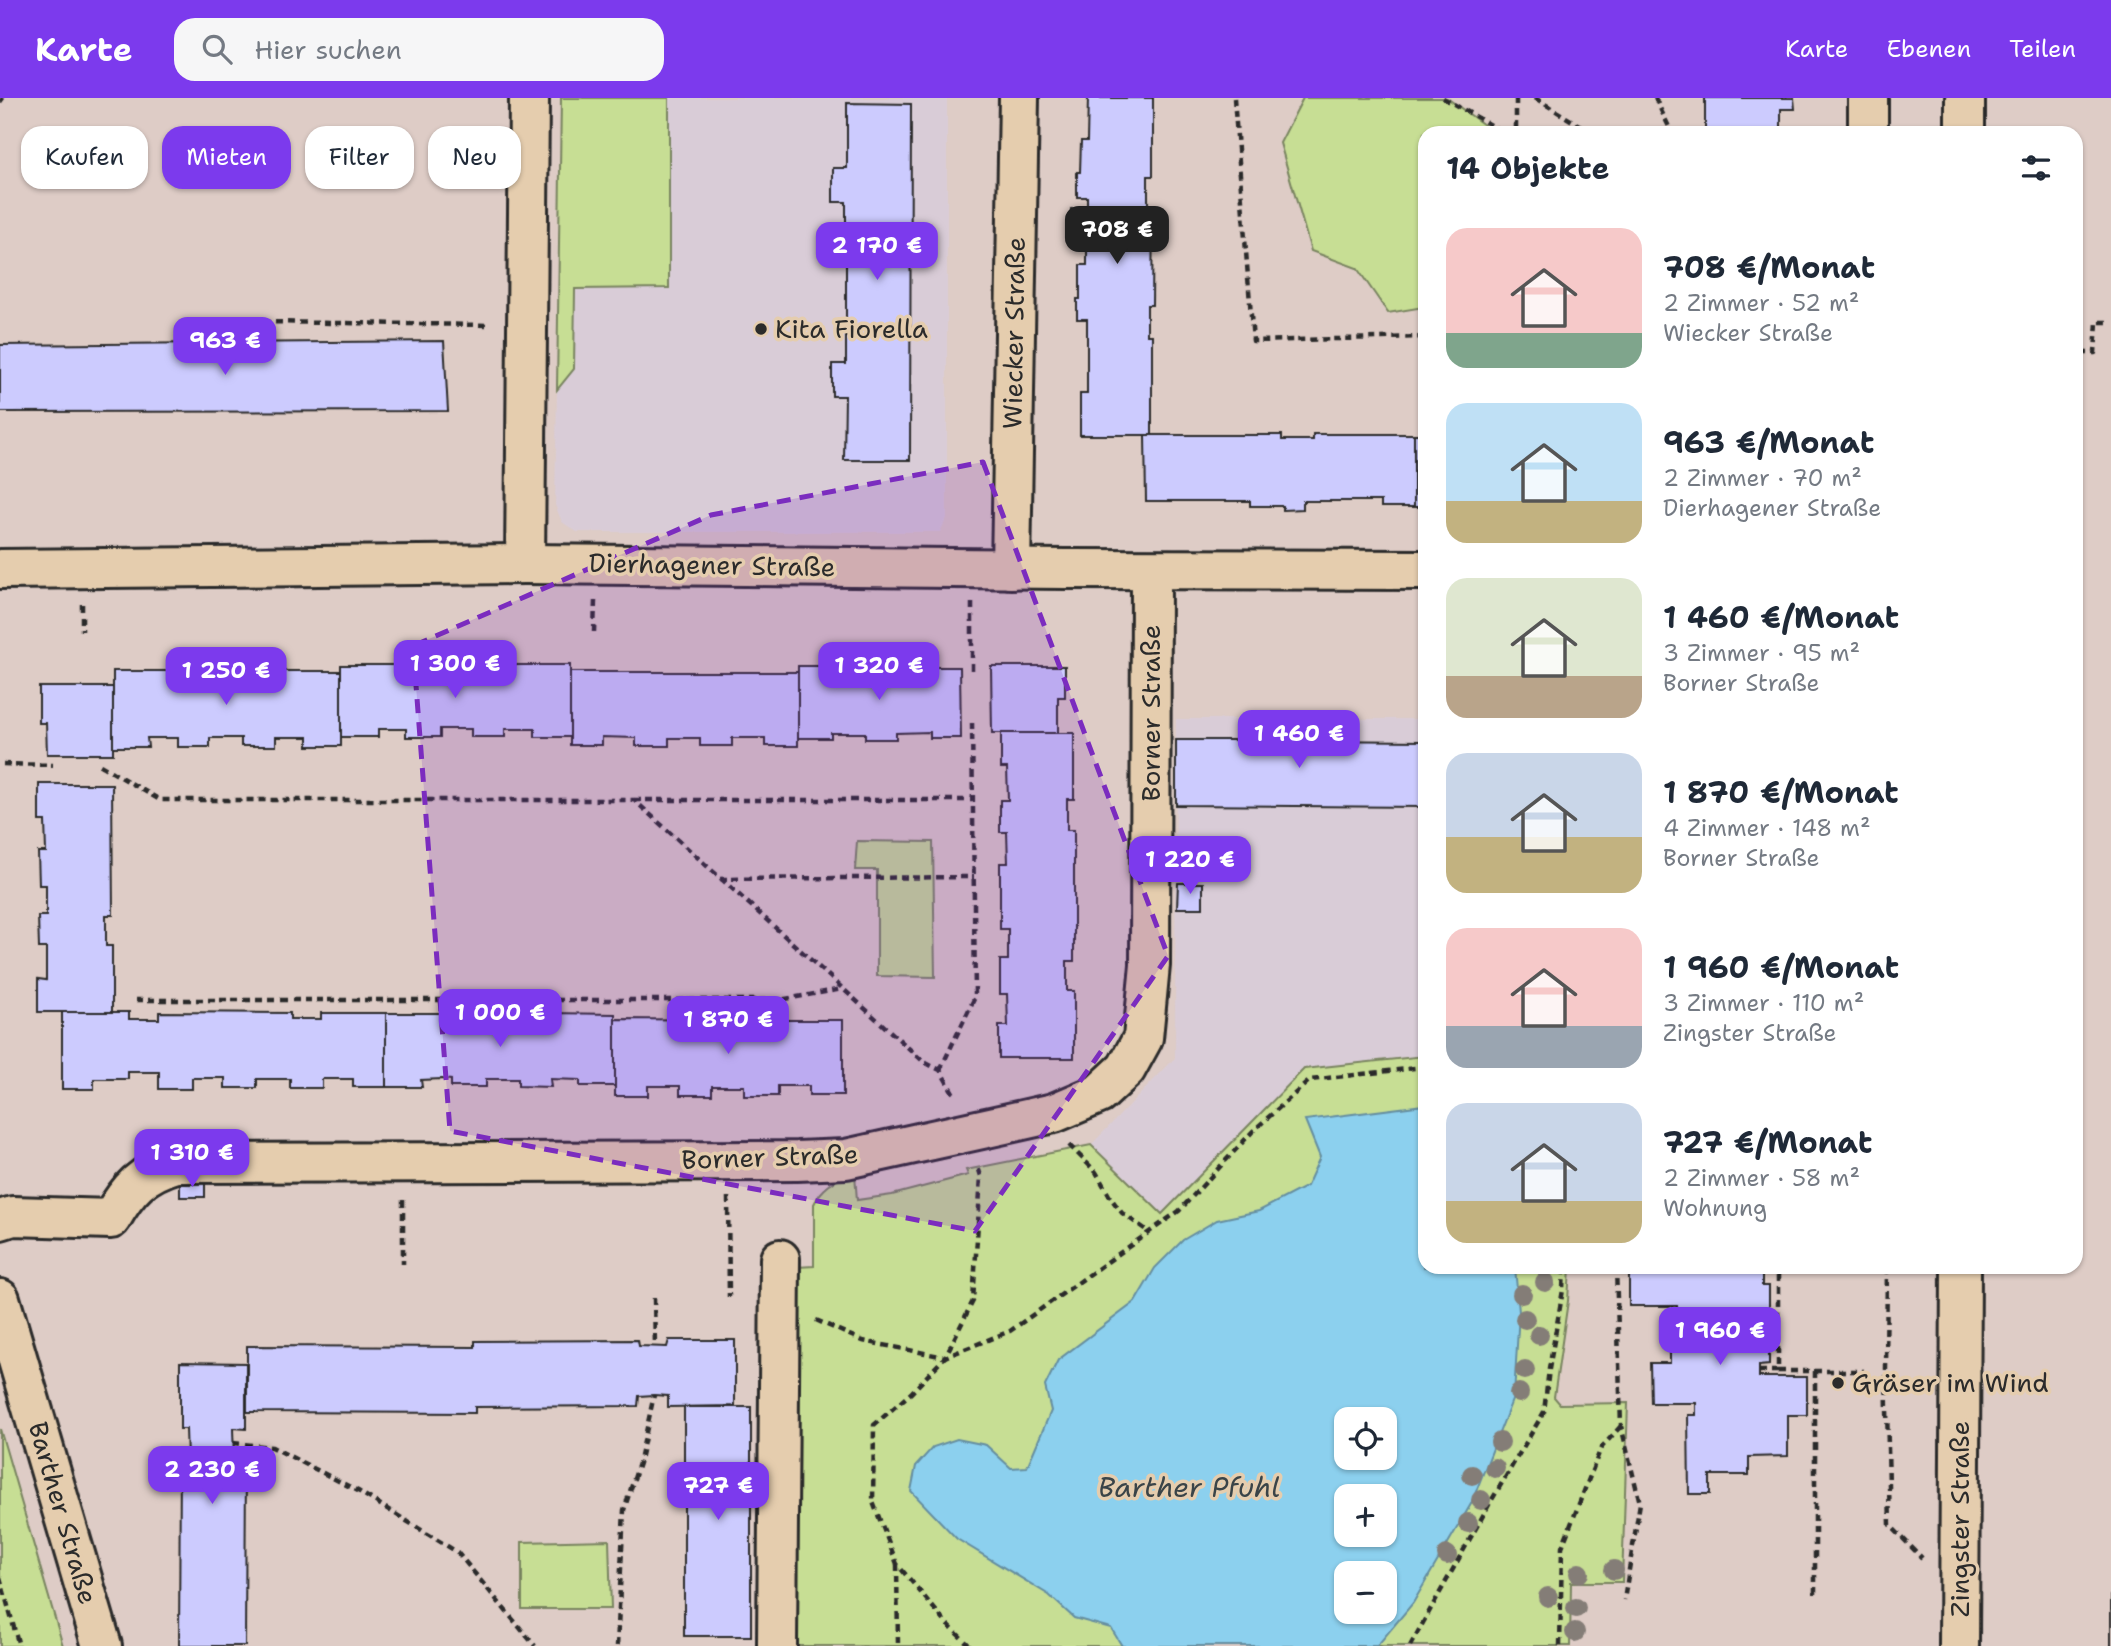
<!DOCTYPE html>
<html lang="de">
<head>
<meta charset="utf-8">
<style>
	:root { --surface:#fff; --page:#f6f6f7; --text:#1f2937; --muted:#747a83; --accent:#7c3aed }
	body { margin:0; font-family:"Shantell Sans",sans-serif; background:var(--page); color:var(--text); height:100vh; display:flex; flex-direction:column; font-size:26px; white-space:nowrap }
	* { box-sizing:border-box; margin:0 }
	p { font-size:23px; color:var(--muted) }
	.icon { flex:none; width:38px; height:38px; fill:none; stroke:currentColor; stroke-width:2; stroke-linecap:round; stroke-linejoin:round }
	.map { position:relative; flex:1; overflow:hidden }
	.drawer { position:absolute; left:1418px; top:28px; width:665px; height:1148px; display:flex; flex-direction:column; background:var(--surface); border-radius:21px; box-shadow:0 2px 5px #0004 }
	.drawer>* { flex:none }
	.hud { position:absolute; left:21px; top:28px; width:665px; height:63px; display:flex; gap:14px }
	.fabs { position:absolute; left:1334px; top:1309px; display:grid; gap:14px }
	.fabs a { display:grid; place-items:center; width:63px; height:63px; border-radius:14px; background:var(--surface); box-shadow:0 2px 5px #0004; font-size:35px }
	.price { position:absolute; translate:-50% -60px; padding:0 16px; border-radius:14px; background:var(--accent); color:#fff; font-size:23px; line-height:46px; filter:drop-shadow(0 2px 4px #0008) }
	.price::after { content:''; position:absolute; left:50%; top:42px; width:21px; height:16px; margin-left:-10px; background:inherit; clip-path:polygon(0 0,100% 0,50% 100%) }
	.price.current { background:#222; color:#fff }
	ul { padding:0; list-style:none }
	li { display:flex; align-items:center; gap:21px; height:175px; padding:0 28px }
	li span { display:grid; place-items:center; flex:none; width:196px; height:140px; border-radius:21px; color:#555 }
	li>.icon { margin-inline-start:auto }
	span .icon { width:84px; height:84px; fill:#fffc; stroke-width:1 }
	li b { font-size:30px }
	h2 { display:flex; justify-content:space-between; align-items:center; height:84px; padding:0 28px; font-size:30px }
	.chip { padding:0 24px; border-radius:21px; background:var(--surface); box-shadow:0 2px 5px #0004; font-size:24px; line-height:63px }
	.chip.current { background:var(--accent); color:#fff }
	header { display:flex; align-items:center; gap:42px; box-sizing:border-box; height:98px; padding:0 35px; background:var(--accent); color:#fff }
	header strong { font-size:33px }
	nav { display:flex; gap:38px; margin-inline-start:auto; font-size:24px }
	.search { width:490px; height:63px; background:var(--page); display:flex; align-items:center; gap:18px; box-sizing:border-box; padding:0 24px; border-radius:21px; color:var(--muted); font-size:26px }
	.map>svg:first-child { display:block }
</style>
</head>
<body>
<header>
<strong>Karte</strong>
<div class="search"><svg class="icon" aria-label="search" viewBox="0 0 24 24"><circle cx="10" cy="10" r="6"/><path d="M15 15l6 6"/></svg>Hier suchen</div>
<nav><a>Karte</a><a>Ebenen</a><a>Teilen</a></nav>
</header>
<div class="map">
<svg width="2111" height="1548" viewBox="0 0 2111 1548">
	<rect width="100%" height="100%" fill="#deccc6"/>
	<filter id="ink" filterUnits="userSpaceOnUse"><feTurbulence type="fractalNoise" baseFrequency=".0143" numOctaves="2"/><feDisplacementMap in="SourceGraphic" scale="14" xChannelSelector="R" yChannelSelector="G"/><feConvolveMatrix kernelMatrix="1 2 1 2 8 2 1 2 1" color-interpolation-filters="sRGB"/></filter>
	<g filter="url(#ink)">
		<g fill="#d9ccd7">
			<path d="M669,0H947V420L940,434H577L562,424L555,407L557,292L574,271L575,191L669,190Z"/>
			<path d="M1176,621H1424V958L1304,971L1162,1116L1091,1047L1175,960Z"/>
		</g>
		<g fill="#c7de94" stroke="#798460" stroke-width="2" fill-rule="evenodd">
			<path d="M561,0H669V190L575,191L574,271L557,292Z"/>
			<path d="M1303,0H1447L1495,35H1424V209L1388,215L1357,170L1311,153L1280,45Z"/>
			<path d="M857,743L933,744L935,879L877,878V772H855Z"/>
			<path d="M1424,958V1169H1570L1568,1203L1554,1299L1560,1306L1628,1305L1622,1484H1571L1570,1548H786L797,1169L814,1168V1106C822,1089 837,1080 855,1076L857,1102L892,1097L968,1077L966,1072L1091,1047L1162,1116L1304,971ZM1346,1321H1384V1360H1346ZM1346,1398H1384V1437H1346ZM1346,1475H1384V1514H1346Z"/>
			<path d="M0,1331L63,1548H0Z"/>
			<path d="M609,1442L611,1511H522V1444Z"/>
		</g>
		<path fill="#8cd0ee" stroke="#658ea0" stroke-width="2" fill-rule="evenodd" d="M1424,1007V1169H1515L1519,1214L1514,1297L1471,1406L1413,1505L1377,1548H1122L1111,1530L1074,1520L1049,1497L957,1441L911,1393L916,1368L933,1349L957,1341L986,1347L1011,1370L1027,1369L1051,1313L1045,1288L1058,1262L1135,1204L1155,1170L1183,1142L1217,1122L1259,1113L1307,1088L1320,1059L1305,1022ZM1346,1321H1384V1360H1346ZM1346,1398H1384V1437H1346ZM1346,1475H1384V1514H1346Z"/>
		<g fill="#cccbfe" stroke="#2b2b2b" stroke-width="2">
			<path d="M1088,0H1153V78H1148V109H1153L1152,207H1147V237H1152V337H1080V296H1087V221H1077V201H1080V167H1087V140H1071V111H1087V99H1077V74H1080L1081,43H1087Z"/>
			<path d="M1705,0H1794L1795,11H1781V35H1705Z"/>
			<path d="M847,5L911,6L910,362H844L845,298H832V266H846V104H833V70H847Z"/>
			<path d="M444,243L448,313L0,314V247Z"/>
			<path d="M1313,336H1414V409H1381V403H1303V411L1283,412V408H1250V403H1146L1145,337H1282V342H1313Z"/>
			<rect x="1414" y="336" width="10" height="73"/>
			<path d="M341,567H473V573H503V567H570V639H535V631H505V639H471V631H440V639H406V631H378V639H341Z"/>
			<path d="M798,568H864L865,574H896V569H960L961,640H930V634L896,635V641H865V635H831V640H798Z"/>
			<path d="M991,568H1065V599H1058V635H992Z"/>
			<path d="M113,573H244V580H274L275,573H341V648H308V639H276V648H241V640H210V649H178V640H147L148,649H113Z"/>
			<path d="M570,574H798V648H765V640H732V648H700V640H669V648H636V640L602,639V647H570Z"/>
			<path d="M39,589H113V656H47L46,625H39Z"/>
			<path d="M1276,621H1308V642L1424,643V709L1176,707V642H1243V629H1276Z"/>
			<path d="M1001,635H1074V701H1067V732H1074V863H1067V893H1074V960H999V928H1008L1007,896H1000V862H1008V831H1000V765H1008L1007,734H1000V702H1008L1007,670H1001Z"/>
			<path d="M39,686H112L113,817H106V848H112V914H38V881L46,882V850H39L38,818H46V787H39L38,754H46L45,723H39Z"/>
			<path d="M1178,785H1203V810H1177Z"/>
			<path d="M62,914H129V921H159V914L290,915V921H321V915H386V989H353V981H322V990H290V981H257V990H225V980H192V991H159V974H128V981H94V991H62Z"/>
			<path d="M386,915H518V921L549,922V915L615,916V988H580V982L550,981L551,989L518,988V981H486V989H451V982L442,981L421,982L422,989H386Z"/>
			<path d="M615,921L746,922V928H777L776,922H843V997H809V988H778V998H744V988H712V997H680V988H648V998H615Z"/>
			<rect x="180" y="1083" width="25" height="16"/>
			<path d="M1629,1169H1762V1188H1769V1267L1759,1268V1279H1807V1317H1788V1358L1749,1359V1377H1710V1396H1689L1688,1317H1696V1305H1651L1650,1265H1670V1226H1678L1677,1208H1629Z"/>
			<path d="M638,1242L639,1248L667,1249L669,1242H735V1308L668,1309V1298L654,1297L639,1298L638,1308L475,1309V1315L247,1314V1248L475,1249V1243Z"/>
			<path d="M180,1264L246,1265V1331L233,1330L234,1360L246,1361L245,1548H179L180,1361L187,1360L186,1331H180Z"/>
			<rect x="684" y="1309" width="67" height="229"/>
		</g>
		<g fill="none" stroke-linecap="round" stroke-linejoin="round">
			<g stroke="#2b2b2b" stroke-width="44">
				<g id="minor">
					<path d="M1868,0V35"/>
					<path d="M1965,0V35"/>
					<path d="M525,466L529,0"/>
					<path d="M0,471L525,466L1066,471L1424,472"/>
					<path d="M1011,471L1019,0"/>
					<path d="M0,1122L13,1118L111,1121C128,1091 142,1075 176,1065L797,1063L846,1061L1054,1015L1099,996L1126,971L1143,940L1150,867L1151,472"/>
					<path d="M0,1201L102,1548"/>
					<path d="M777,1548L780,1161"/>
					<path d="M1959,1548L1961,1169"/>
				</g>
			</g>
			<g stroke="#2b2b2b" stroke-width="4.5" stroke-dasharray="7 5" stroke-linecap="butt">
				<path d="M1234,0L1253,243L1424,239"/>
				<path d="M1443,0L1505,35"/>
				<path d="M1516,0V35"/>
				<path d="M1535,0L1592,35"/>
				<path d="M1655,0L1672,35"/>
				<path d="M0,4L3,0"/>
				<path d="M263,224L490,227"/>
				<path d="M2076,224H2082V255H2095L2097,224H2111"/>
				<path d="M972,505V575"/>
				<path d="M82,506V533"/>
				<path d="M594,534L595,503"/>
				<path d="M3,666L53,667"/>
				<path d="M100,667L160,702H634L924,964L940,972L955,998"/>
				<path d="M634,702H973"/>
				<path d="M720,781L974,779"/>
				<path d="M136,902H780L842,891"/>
				<path d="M940,972L975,899L972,622"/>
				<path d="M1069,1047L1096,1074L1110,1099L1122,1115L1149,1134"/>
				<path d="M728,1099L729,1199"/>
				<path d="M403,1102V1166"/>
				<path d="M1616,1169L1621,1328L1640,1405L1624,1502"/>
				<path d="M1887,1169L1886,1272L1890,1427L1922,1460"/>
				<path d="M654,1200L655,1248"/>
				<path d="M816,1222L863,1243L945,1259L1010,1233L1179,1113L1253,1033L1310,982L1424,969"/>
				<path d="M1759,1273H1778V1169"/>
				<path d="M1778,1273H1864"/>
				<path d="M1815,1273V1501"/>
				<path d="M233,1345L272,1349L358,1393L457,1454L535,1548"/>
				<path d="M897,1466L898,1548"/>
				<path d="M0,1479L19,1548"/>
				<path d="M617,1548L624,1412L640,1362L654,1297"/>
				<path d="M970,1548L947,1526L897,1466L873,1404L874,1327L911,1295L945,1259L973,1203L981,1078L978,1069"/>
				<path d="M1410,1548L1490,1405L1544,1314L1549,1271L1563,1192L1564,1169"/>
				<path d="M1560,1548L1562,1449L1601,1350L1621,1328"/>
			</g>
			<use href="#minor" stroke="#e5cdae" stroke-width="38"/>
			<path stroke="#2b2b2b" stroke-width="2" d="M2111,1548V1467"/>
		</g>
		<g fill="#847d77">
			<circle cx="1545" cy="1184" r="10"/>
			<circle cx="1522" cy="1196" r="10"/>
			<circle cx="1525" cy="1221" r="10"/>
			<circle cx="1539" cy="1237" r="10"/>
			<circle cx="1525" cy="1272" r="10"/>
			<circle cx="1519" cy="1295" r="10"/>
			<circle cx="1500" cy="1344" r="10"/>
			<circle cx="1495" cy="1370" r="10"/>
			<circle cx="1472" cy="1377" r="10"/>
			<circle cx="1481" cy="1402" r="10"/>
			<circle cx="1468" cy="1425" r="10"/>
			<circle cx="1447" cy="1457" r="10"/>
			<circle cx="1614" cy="1472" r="10"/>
			<circle cx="1579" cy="1475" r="10"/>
			<circle cx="1548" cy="1499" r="10"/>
			<circle cx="1576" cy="1510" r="10"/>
			<circle cx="1575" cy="1534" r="10"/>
		</g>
	</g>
	<path fill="#7b2cbf" fill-opacity="0.2" stroke="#7b2cbf" stroke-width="5" stroke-dasharray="14 9" stroke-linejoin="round" d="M983,364L1168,858L975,1133L450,1033L413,548L711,417Z"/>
	<g fill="#2b2b2b" stroke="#e5cdae" stroke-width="2.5">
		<circle cx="761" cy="231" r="7"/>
		<circle cx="1838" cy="1285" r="7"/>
	</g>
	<g text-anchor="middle" stroke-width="7" stroke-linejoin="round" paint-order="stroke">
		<g font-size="26" fill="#2b2b2b" stroke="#e5cdae" text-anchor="start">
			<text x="775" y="240">Kita Fiorella</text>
			<text x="1852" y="1294">Gräser im Wind</text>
		</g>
		<g font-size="26" fill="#2b2b2b" stroke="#e5cdae">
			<text transform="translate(1014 235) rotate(-89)" y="9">Wiecker Straße</text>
			<text transform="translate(712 467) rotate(1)" y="9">Dierhagener Straße</text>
			<text transform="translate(1151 615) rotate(-90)" y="9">Borner Straße</text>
			<text transform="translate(770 1059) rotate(-2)" y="9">Borner Straße</text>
			<text transform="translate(63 1415) rotate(74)" y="9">Barther Straße</text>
			<text transform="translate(1960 1421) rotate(-90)" y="9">Zingster Straße</text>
		</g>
		<g font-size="28" font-style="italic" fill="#3a4448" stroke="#e5cdae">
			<text x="1189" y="1399">Barther Pfuhl</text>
		</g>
	</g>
</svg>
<div class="fabs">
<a><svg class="icon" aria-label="locate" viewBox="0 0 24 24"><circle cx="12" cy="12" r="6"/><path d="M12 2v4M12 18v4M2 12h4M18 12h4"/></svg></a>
<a>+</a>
<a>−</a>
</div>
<b class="price current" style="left:1117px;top:168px">708 €</b>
<b class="price" style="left:877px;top:184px">2 170 €</b>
<b class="price" style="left:225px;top:279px">963 €</b>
<b class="price" style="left:455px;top:602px">1 300 €</b>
<b class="price" style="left:879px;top:604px">1 320 €</b>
<b class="price" style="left:226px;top:609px">1 250 €</b>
<b class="price" style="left:1299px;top:672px">1 460 €</b>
<b class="price" style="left:1190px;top:798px">1 220 €</b>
<b class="price" style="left:500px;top:951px">1 000 €</b>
<b class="price" style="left:728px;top:958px">1 870 €</b>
<b class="price" style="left:192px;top:1091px">1 310 €</b>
<b class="price" style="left:1720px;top:1269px">1 960 €</b>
<b class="price" style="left:212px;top:1408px">2 230 €</b>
<b class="price" style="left:718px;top:1424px">727 €</b>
<div class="hud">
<a class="chip">Kaufen</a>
<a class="chip current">Mieten</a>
<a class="chip">Filter</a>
<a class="chip">Neu</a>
</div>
<section class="drawer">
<h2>14 Objekte<svg class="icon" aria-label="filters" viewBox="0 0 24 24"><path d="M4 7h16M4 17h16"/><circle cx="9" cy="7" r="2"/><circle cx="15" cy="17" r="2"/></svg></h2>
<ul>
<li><span style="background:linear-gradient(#f6c9c9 75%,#7fa58c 0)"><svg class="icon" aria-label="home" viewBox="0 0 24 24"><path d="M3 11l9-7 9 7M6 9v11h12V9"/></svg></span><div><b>708 €/Monat</b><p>2 Zimmer · 52 m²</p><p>Wiecker Straße</p></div></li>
<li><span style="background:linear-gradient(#bfe0f5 70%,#c2b280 0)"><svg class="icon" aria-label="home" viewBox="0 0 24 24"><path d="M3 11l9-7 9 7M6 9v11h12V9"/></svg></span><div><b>963 €/Monat</b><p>2 Zimmer · 70 m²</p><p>Dierhagener Straße</p></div></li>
<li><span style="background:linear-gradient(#dfe7d0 70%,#b9a48a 0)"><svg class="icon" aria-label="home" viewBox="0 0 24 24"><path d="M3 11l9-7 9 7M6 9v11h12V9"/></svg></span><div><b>1 460 €/Monat</b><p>3 Zimmer · 95 m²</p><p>Borner Straße</p></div></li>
<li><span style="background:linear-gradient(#c9d6e8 60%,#c2b280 0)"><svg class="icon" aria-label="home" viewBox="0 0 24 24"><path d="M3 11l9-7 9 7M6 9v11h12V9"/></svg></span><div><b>1 870 €/Monat</b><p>4 Zimmer · 148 m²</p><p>Borner Straße</p></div></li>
<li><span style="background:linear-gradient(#f6c9c9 70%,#9aa5b1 0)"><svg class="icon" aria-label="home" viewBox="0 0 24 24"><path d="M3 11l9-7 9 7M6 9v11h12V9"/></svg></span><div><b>1 960 €/Monat</b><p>3 Zimmer · 110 m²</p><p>Zingster Straße</p></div></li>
<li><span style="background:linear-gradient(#c9d6e8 70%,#c2b280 0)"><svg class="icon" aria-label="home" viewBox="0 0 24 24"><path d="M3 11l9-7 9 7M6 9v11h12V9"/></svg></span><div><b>727 €/Monat</b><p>2 Zimmer · 58 m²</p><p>Wohnung</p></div></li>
</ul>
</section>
</div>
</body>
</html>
